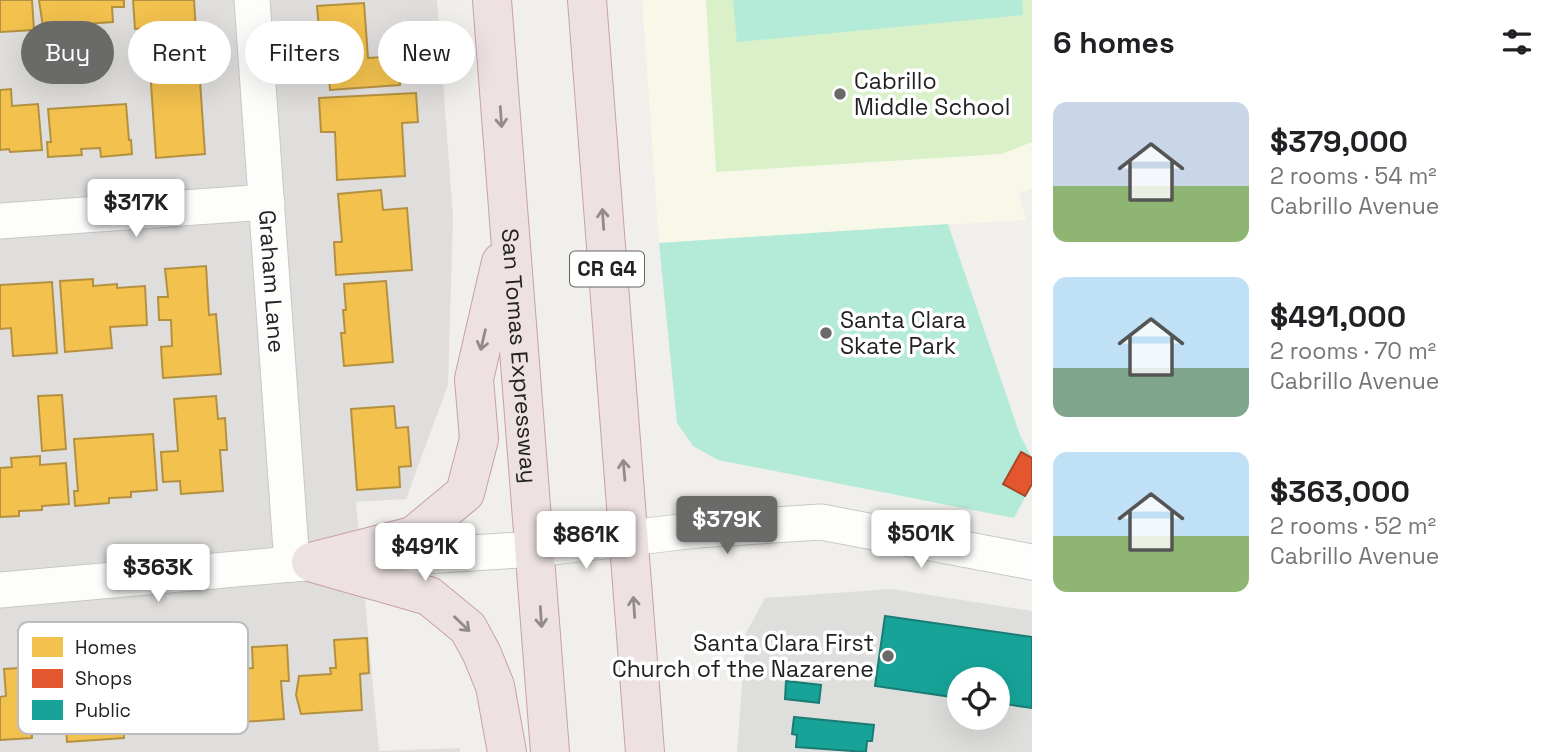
<!DOCTYPE html>
<html lang="en">
<head>
<meta charset="utf-8">
<style>
	:root { --surface:#fff; --page:#f2f2f2; --text:#202124; --muted:#757577; --accent:#6a6a68 }
	body { margin:0; font-family:"Space Grotesk",sans-serif; background:var(--page); color:var(--text); height:100vh; display:flex; flex-direction:column; font-size:26px; white-space:nowrap }
	* { box-sizing:border-box; margin:0 }
	p { font-size:23px; color:var(--muted) }
	.icon { flex:none; width:38px; height:38px; fill:none; stroke:currentColor; stroke-width:2; stroke-linecap:round; stroke-linejoin:round }
	.map { position:relative; flex:1; overflow:hidden }
	.side { display:flex; flex-direction:column; background:var(--surface); width:525px }
	.side>* { flex:none }
	.hud { position:absolute; left:21px; top:21px; width:665px; height:63px; display:flex; gap:14px }
	.buttons { position:absolute; left:947px; top:667px; display:grid; gap:14px }
	.buttons a { display:grid; place-items:center; width:63px; height:63px; border-radius:50%; background:var(--surface); box-shadow:0 7px 28px #0002; font-size:35px }
	.price { position:absolute; translate:-50% -60px; padding:0 16px; border-radius:7px; background:#fff; color:#222; font-size:23px; line-height:46px; filter:drop-shadow(0 2px 4px #0008) }
	.price::after { content:''; position:absolute; left:50%; top:42px; width:21px; height:16px; margin-left:-10px; background:inherit; clip-path:polygon(0 0,100% 0,50% 100%) }
	.price.active { background:var(--accent); color:#fff }
	ul { padding:0; list-style:none }
	li { display:flex; align-items:center; gap:21px; height:175px; padding:0 21px }
	li span { display:grid; place-items:center; flex:none; width:196px; height:140px; border-radius:14px; color:#555 }
	li>.icon { margin-inline-start:auto }
	span .icon { width:84px; height:84px; fill:#fffc; stroke-width:1 }
	li b { font-size:30px }
	h2 { display:flex; justify-content:space-between; align-items:center; height:84px; padding:0 21px; font-size:30px }
	.chip { padding:0 24px; border-radius:32px; background:var(--surface); box-shadow:0 7px 28px #0002; font-size:24px; line-height:63px }
	.chip.active { background:var(--accent); color:#fff }
	main { display:flex; flex:1; min-height:0 }
	.map>svg:first-child { display:block }
</style>
</head>
<body>
<main>
<div class="map">
<svg width="1032" height="752" viewBox="0 0 1032 752">
	<rect width="100%" height="100%" fill="#f0efeb"/>
	<path fill="#dfdedc" d="M0,0H437L453,217L448,385L406,499L356,502L379,751L460,748V752H0Z"/>
	<path fill="#f7f8e8" d="M642,0H1032V189L1019,193L1026,220L659,243Z"/>
	<path fill="#dededc" fill-rule="evenodd" d="M891,589L1032,611V752H737L746,633L765,598ZM959,679H998V718H959Z"/>
	<path fill="#d9f0c8" d="M706,0H1032V142L1001,154L716,172Z"/>
	<g fill="#b3ebd8">
		<path d="M733,0H1022L1023,15L737,42Z"/>
		<path d="M948,224L1020,435L1032,458V484L1014,518L718,460L693,446L677,423L659,243Z"/>
	</g>
	<g fill="#f2c14e" stroke="#b49141" stroke-width="2">
		<path d="M0,0H32L34,30L0,32Z"/>
		<path d="M39,0H124V7H112L113,22L43,27Z"/>
		<path d="M133,0H194L196,32L150,36L149,28L135,29Z"/>
		<path d="M364,3L368,58L398,56L400,85L330,90L326,41H320L317,6Z"/>
		<path d="M199,66L205,154L156,158L150,69Z"/>
		<path d="M11,89L12,106L38,104L42,150L10,152L9,149L0,150V90Z"/>
		<path d="M416,93L418,122L402,123L405,176L337,180L335,132H321L319,98Z"/>
		<path d="M126,104L129,140H131L132,154L101,157L100,148L81,149L82,155L48,157L47,142H51L48,109Z"/>
		<path d="M381,190L383,210L407,208L412,270L336,275L334,242H342L338,194Z"/>
		<path d="M206,266L209,315L216,314L221,374L163,378L161,347L172,346L171,320H159L158,297H168L165,269Z"/>
		<path d="M93,279V286L117,284V288L145,286L147,325L110,327L112,348L65,352L60,281Z"/>
		<path d="M386,281L393,362L344,366L341,333H345L343,310H346L344,284Z"/>
		<path d="M52,282L57,353L13,356L11,328L0,329V285Z"/>
		<path d="M62,395L66,449L42,451L38,396Z"/>
		<path d="M216,396L218,419L225,418L227,450H220L223,491L181,494L180,481L163,482L161,452L178,451L174,399Z"/>
		<path d="M394,406L396,428L408,427L411,466L399,467L400,487L357,490L351,409Z"/>
		<path d="M153,434L157,490L131,492V497L109,498V503L75,506L74,491H78L74,439Z"/>
		<path d="M40,456V465L66,463L69,504L42,506V510L19,511V516L0,517V468L12,467L11,458Z"/>
		<path d="M367,638L369,673L360,674L362,710L301,714L296,695L299,676L331,674L330,668H336L334,640Z"/>
		<path d="M287,645L289,681H281L284,719L218,724L214,670L253,668L252,647Z"/>
		<path d="M81,659L83,691L121,688L124,738L67,742L64,698L47,699L44,661Z"/>
		<path d="M36,667L41,731L32,732V738L0,740V697L6,696L4,669Z"/>
	</g>
	<path fill="#e4572e" stroke="#aa472a" stroke-width="2" d="M1021,452L1032,458V484L1025,496L1003,484Z"/>
	<g fill="#17a398" stroke="#1a7c75" stroke-width="2">
		<path d="M885,616L1032,637V708L998,703V679H959V698L875,686Z"/>
		<path d="M786,681L821,685L819,703L785,699Z"/>
		<path d="M794,717L874,725L872,741H867L866,752L796,747L797,735L792,734Z"/>
	</g>
	<g fill="none" stroke-linecap="round" stroke-linejoin="round">
		<g stroke="#c9c8c7" stroke-width="37">
			<g id="minor">
				<path id="s1" d="M252,0L292,564"/>
				<path d="M0,221L267,202"/>
				<path d="M0,590L292,564L536,549L697,530L821,522L1032,562"/>
			</g>
		</g>
		<g stroke="#c8a0a8" stroke-width="40">
			<g id="highway">
				<path id="s2" d="M492,0L550,752"/>
				<path d="M587,0L645,752"/>
				<path d="M311,562L413,536L465,493L479,439L474,379L501,262"/>
				<path d="M313,563L429,596L468,628L482,654L495,686L507,752"/>
			</g>
		</g>
		<use href="#minor" stroke="#fdfdfc" stroke-width="35"/>
		<use href="#highway" stroke="#ede1e1" stroke-width="38"/>
	</g>
	<defs><path id="oneway-shaft" d="M-6 0H5M1.5-3L5.5 0L1.5 3" fill="none" stroke-width="1.6" stroke-linecap="round" stroke-linejoin="round" transform="scale(1.75)"/></defs>
	<g stroke="#928b8b">
		<use href="#oneway-shaft" transform="translate(501 117) rotate(86)"/>
		<use href="#oneway-shaft" transform="translate(603 219) rotate(-94)"/>
		<use href="#oneway-shaft" transform="translate(483 340) rotate(103)"/>
		<use href="#oneway-shaft" transform="translate(624 470) rotate(-95)"/>
		<use href="#oneway-shaft" transform="translate(634 607) rotate(-94)"/>
		<use href="#oneway-shaft" transform="translate(541 617) rotate(86)"/>
		<use href="#oneway-shaft" transform="translate(462 624) rotate(44)"/>
	</g>
	<g fill="#6a6a68" stroke="#fff" stroke-width="2.5">
		<circle cx="840" cy="94" r="7"/>
		<circle cx="826" cy="333" r="7"/>
		<circle cx="888" cy="656" r="7"/>
	</g>
	<g text-anchor="middle" stroke-width="7" stroke-linejoin="round" paint-order="stroke">
		<rect fill="#fff" stroke="#646464" stroke-width="2" x="570" y="251.5" width="74" height="35" rx="5"/>
		<g font-size="21" font-weight="bold" fill="#222">
			<text x="607" y="276">CR G4</text>
		</g>
		<g font-size="23" fill="#222" stroke="#fff" text-anchor="start">
			<text x="854" y="89">Cabrillo<tspan x="854" dy="26">Middle School</tspan></text>
			<text x="840" y="328">Santa Clara<tspan x="840" dy="26">Skate Park</tspan></text>
			<text x="874" y="651" text-anchor="end">Santa Clara First<tspan x="874" dy="26">Church of the Nazarene</tspan></text>
		</g>
		<g font-size="23" fill="#222" stroke="#fff">
			<text dy="8" stroke="none"><textPath href="#s1" startOffset="282">Graham Lane</textPath></text>
			<text dy="8" stroke="none"><textPath href="#s2" startOffset="357">San Tomas Expressway</textPath></text>
		</g>
	</g>
	<rect x="18" y="622" width="230" height="112" rx="10" fill="#fff" stroke="#bdbdbd" stroke-width="2"/>
	<rect x="32" y="637" width="31" height="20" fill="#f2c14e"/>
	<rect x="32" y="669" width="31" height="19" fill="#e4572e"/>
	<rect x="32" y="700" width="31" height="20" fill="#17a398"/>
	<g font-size="19" fill="#222">
		<text x="75" y="654">Homes</text>
		<text x="75" y="685">Shops</text>
		<text x="75" y="717">Public</text>
	</g>
</svg>
<div class="buttons">
<a><svg class="icon" aria-label="locate" viewBox="0 0 24 24"><circle cx="12" cy="12" r="6"/><path d="M12 2v4M12 18v4M2 12h4M18 12h4"/></svg></a>
</div>
<b class="price" style="left:136px;top:239px">$317K</b>
<b class="price active" style="left:727px;top:556px">$379K</b>
<b class="price" style="left:921px;top:570px">$501K</b>
<b class="price" style="left:586px;top:571px">$861K</b>
<b class="price" style="left:425px;top:583px">$491K</b>
<b class="price" style="left:158px;top:604px">$363K</b>
<div class="hud">
<a class="chip active">Buy</a>
<a class="chip">Rent</a>
<a class="chip">Filters</a>
<a class="chip">New</a>
</div>
</div>
<section class="side">
<h2>6 homes<svg class="icon" aria-label="filters" viewBox="0 0 24 24"><path d="M4 7h16M4 17h16"/><circle cx="9" cy="7" r="2"/><circle cx="15" cy="17" r="2"/></svg></h2>
<ul>
<li><span style="background:linear-gradient(#c9d6e8 60%,#8fb573 0)"><svg class="icon" aria-label="home" viewBox="0 0 24 24"><path d="M3 11l9-7 9 7M6 9v11h12V9"/></svg></span><div><b>$379,000</b><p>2 rooms · 54 m²</p><p>Cabrillo Avenue</p></div></li>
<li><span style="background:linear-gradient(#bfe0f5 65%,#7fa58c 0)"><svg class="icon" aria-label="home" viewBox="0 0 24 24"><path d="M3 11l9-7 9 7M6 9v11h12V9"/></svg></span><div><b>$491,000</b><p>2 rooms · 70 m²</p><p>Cabrillo Avenue</p></div></li>
<li><span style="background:linear-gradient(#bfe0f5 60%,#8fb573 0)"><svg class="icon" aria-label="home" viewBox="0 0 24 24"><path d="M3 11l9-7 9 7M6 9v11h12V9"/></svg></span><div><b>$363,000</b><p>2 rooms · 52 m²</p><p>Cabrillo Avenue</p></div></li>
</ul>
</section>
</main>
</body>
</html>
